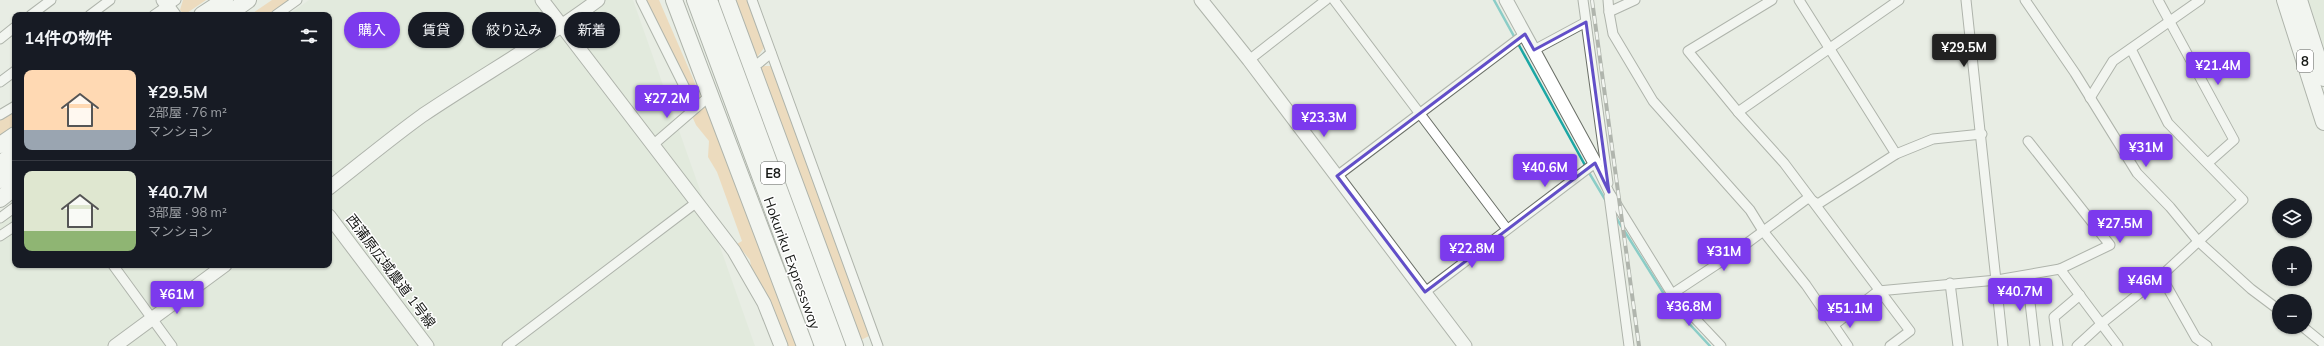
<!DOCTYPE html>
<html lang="ja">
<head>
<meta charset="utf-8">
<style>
	:root { --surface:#171b24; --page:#242831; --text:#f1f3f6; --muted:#9ea1a6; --line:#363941; --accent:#7c3aed }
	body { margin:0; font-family:Mulish,"Noto Sans JP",sans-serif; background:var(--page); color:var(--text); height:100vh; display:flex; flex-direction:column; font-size:15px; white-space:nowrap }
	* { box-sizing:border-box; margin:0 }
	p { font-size:13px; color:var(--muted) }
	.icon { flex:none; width:22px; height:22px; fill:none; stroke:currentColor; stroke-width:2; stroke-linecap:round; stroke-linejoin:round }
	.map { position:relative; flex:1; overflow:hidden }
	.side { position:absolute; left:12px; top:12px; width:320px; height:256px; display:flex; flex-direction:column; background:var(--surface); border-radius:8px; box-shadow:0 1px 3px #0004 }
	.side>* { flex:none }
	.top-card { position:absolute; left:344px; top:12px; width:380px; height:36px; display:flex; gap:8px }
	.controls { position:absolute; left:2272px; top:198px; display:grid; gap:8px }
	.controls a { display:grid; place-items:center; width:40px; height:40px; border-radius:50%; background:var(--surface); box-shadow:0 1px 3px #0004; font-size:20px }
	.price { position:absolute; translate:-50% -34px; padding:0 9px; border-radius:4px; background:var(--accent); color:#fff; font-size:13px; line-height:26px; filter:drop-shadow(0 1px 2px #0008) }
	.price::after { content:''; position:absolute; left:50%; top:24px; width:12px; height:9px; margin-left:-6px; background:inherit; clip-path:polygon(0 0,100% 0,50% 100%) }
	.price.current { background:#222; color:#fff }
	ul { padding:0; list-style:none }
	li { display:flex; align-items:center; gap:12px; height:100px; padding:0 12px }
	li+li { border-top:1px solid var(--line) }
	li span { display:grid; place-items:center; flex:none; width:112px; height:80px; border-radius:8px; color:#555 }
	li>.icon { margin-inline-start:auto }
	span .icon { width:48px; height:48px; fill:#fffc; stroke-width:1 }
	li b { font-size:17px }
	h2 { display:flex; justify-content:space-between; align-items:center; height:48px; padding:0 12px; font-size:17px }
	.pill { padding:0 14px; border-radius:18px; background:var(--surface); box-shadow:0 1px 3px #0004; font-size:14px; line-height:36px }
	.pill.current { background:var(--accent); color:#fff }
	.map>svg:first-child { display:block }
</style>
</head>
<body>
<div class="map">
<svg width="2324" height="346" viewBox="0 0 2324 346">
	<rect width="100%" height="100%" fill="#e8ede4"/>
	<g fill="#dce6d6">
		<path d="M309,0H633L755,346H0V224L15,213V265H329V15H288Z"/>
		<path d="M2308,0H2324V47L2310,5Z"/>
	</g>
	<g fill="#f2c690">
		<path d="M183,0H206L184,15L180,10Z"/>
		<path d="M272,0H293L271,15H250Z"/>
		<path d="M643,0H659L701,97H690Z"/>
		<path d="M734,0H747L764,48L754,61Z"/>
		<path d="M757,66H771L869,336L859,341Z"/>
		<path d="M705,104L736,174L798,346H785L753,279L750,260L737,244L742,241L717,172L708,157L709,141L696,125L691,114Z"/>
		<path d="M15,110V130L0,140V119Z"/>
	</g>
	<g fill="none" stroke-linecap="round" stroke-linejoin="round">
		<g stroke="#1ca7a5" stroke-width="2.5">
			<path d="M1494,0L1586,167"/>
			<path d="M1588,171L1606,201"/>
			<path d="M1615,216L1669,302L1710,346"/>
		</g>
		<g stroke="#6a6f67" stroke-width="11">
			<g id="street">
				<path d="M641,0L695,108"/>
				<path d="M752,0L878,346"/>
				<path d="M1334,0L1507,229"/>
				<path d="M1583,0L1608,183"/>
				<path d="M1608,0L1609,12L1635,0"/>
				<path d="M1772,0L1688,51L1738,112L1899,0"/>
				<path d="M1799,0L1896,154"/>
				<path d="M1966,0L2003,346"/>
				<path d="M2025,0L2075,73L2137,173L2170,207L2198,241L2251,289L2279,310"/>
				<path d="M2158,0L2234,140L2208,163"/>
				<path d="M1609,12L1613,34L1653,101L1750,210L1763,231L1806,285L1848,346"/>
				<path d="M31,15L51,0"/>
				<path d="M90,15L110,0"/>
				<path d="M154,15L176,0"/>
				<path d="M276,15L297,0"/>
				<path d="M0,39L15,27"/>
				<path d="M1534,50L1586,22"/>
				<path d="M1249,60L1326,0"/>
				<path d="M759,63L771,53"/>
				<path d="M0,82L15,71"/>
				<path d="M2090,98L2113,61L2200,0"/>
				<path d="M1738,112L1784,163L1910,331L1890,346"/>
				<path d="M0,115L15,106"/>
				<path d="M2028,141L2110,245L2060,269L2118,346"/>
				<path d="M654,144L705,100"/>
				<path d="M1337,176L1525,34"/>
				<path d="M1609,196L1629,346"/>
				<path d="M0,218L15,207"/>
				<path d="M0,236L15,226"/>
				<path d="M113,265L172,346"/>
				<path d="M2027,276L2035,346"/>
				<path d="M2161,276L2196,338L2207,346"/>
				<path d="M1950,283L1958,346"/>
				<path d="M1425,292L1595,163L1609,192L1672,294L1721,346"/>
				<path d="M1672,294L1731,255L1808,198L1818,204L1896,154L1933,139L1982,134"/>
				<path d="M1834,325L1878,291L1997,280L2060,269"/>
				<path d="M2303,327L2324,344"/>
				<path d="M507,346L697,202"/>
				<path d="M2058,346L2054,317L2080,295"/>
				<path d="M2077,346L2101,324L2161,276L2243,200L2168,123L2131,49"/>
			</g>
		</g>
		<g stroke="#6a6f67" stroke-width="15">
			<g id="secondary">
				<path d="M163,0L174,15"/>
				<path d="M542,0L734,251L764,303L781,346"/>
				<path d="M1201,0L1249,60L1465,346"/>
				<path d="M1506,0L1595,163"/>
				<path d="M329,188C360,164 391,138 423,115C481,76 542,42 598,0"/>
				<path d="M329,216L427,346"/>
				<path d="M115,346L225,265"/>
			</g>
		</g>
		<g stroke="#6a6f67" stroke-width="18">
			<g id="highway">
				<path d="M674,0L805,346"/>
				<path d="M695,0L823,346"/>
				<path d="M709,0L837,346"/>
				<path d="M727,0L855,346"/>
				<path d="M2285,0L2324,122"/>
				<path d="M2299,0L2324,78"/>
				<path d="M202,15L225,0"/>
				<path d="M227,15L248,0"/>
				<path d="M0,145L15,135"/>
				<path d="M0,164L15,153"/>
				<path d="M0,180L15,169"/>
				<path d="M0,199L15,187"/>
			</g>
		</g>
		<use href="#street" stroke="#fff" stroke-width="9"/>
		<use href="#secondary" stroke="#fff" stroke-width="13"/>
		<use href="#highway" stroke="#fff" stroke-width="16"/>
		<g stroke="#6e726c" stroke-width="4">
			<path id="rail" d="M1592,0L1639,346"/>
		</g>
		<use href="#rail" stroke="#fff" stroke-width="2.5" stroke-dasharray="8" stroke-linecap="butt"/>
	</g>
	<path d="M0 0H2324V346H0ZM1586,22L1609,192L1595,163L1425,292L1337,176L1525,34L1534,50Z" fill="#e8ede4" fill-opacity=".55" fill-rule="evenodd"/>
	<path fill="none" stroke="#624fc8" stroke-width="3" stroke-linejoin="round" d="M1586,22L1609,192L1595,163L1425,292L1337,176L1525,34L1534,50Z"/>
	<g text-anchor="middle" stroke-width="3" stroke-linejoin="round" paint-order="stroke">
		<g fill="#fff" stroke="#5d5e5c" stroke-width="1">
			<rect x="2297" y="50" width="16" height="22" rx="3"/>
			<rect x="761" y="162" width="24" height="22" rx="3"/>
		</g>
		<g font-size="13" font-weight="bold" fill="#171916">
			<text x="2305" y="66">8</text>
			<text x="773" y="178">E8</text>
		</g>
		<g font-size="14" fill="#171916" stroke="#fff">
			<text transform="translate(792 263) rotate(70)" y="5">Hokuriku Expressway</text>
			<text transform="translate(391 271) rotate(53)" y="5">西蒲原広域農道 1号線</text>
		</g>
	</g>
</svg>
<div class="controls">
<a><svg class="icon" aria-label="layers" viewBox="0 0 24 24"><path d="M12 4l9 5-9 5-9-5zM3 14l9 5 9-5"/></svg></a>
<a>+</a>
<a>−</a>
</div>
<b class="price current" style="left:1964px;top:68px">¥29.5M</b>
<b class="price" style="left:2218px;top:86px">¥21.4M</b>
<b class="price" style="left:667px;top:119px">¥27.2M</b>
<b class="price" style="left:1324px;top:138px">¥23.3M</b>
<b class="price" style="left:2146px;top:168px">¥31M</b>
<b class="price" style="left:1545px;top:188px">¥40.6M</b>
<b class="price" style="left:2120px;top:244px">¥27.5M</b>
<b class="price" style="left:1472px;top:269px">¥22.8M</b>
<b class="price" style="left:1724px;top:272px">¥31M</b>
<b class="price" style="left:2145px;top:301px">¥46M</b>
<b class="price" style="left:2020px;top:312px">¥40.7M</b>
<b class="price" style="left:177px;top:315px">¥61M</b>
<b class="price" style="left:1689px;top:327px">¥36.8M</b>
<b class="price" style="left:1850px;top:329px">¥51.1M</b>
<div class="top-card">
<a class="pill current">購入</a>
<a class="pill">賃貸</a>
<a class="pill">絞り込み</a>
<a class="pill">新着</a>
</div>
<section class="side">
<h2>14件の物件<svg class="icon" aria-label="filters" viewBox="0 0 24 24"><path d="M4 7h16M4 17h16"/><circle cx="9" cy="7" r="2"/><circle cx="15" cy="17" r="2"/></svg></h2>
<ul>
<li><span style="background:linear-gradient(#ffd9b3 75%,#9aa5b1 0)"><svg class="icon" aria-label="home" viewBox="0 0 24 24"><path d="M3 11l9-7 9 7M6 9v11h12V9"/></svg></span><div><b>¥29.5M</b><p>2部屋 · 76 m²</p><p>マンション</p></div></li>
<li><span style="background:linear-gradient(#dfe7d0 75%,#8fb573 0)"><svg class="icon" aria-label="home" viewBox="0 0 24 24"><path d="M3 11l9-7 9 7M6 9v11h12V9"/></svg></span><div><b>¥40.7M</b><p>3部屋 · 98 m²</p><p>マンション</p></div></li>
</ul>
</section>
</div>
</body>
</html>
